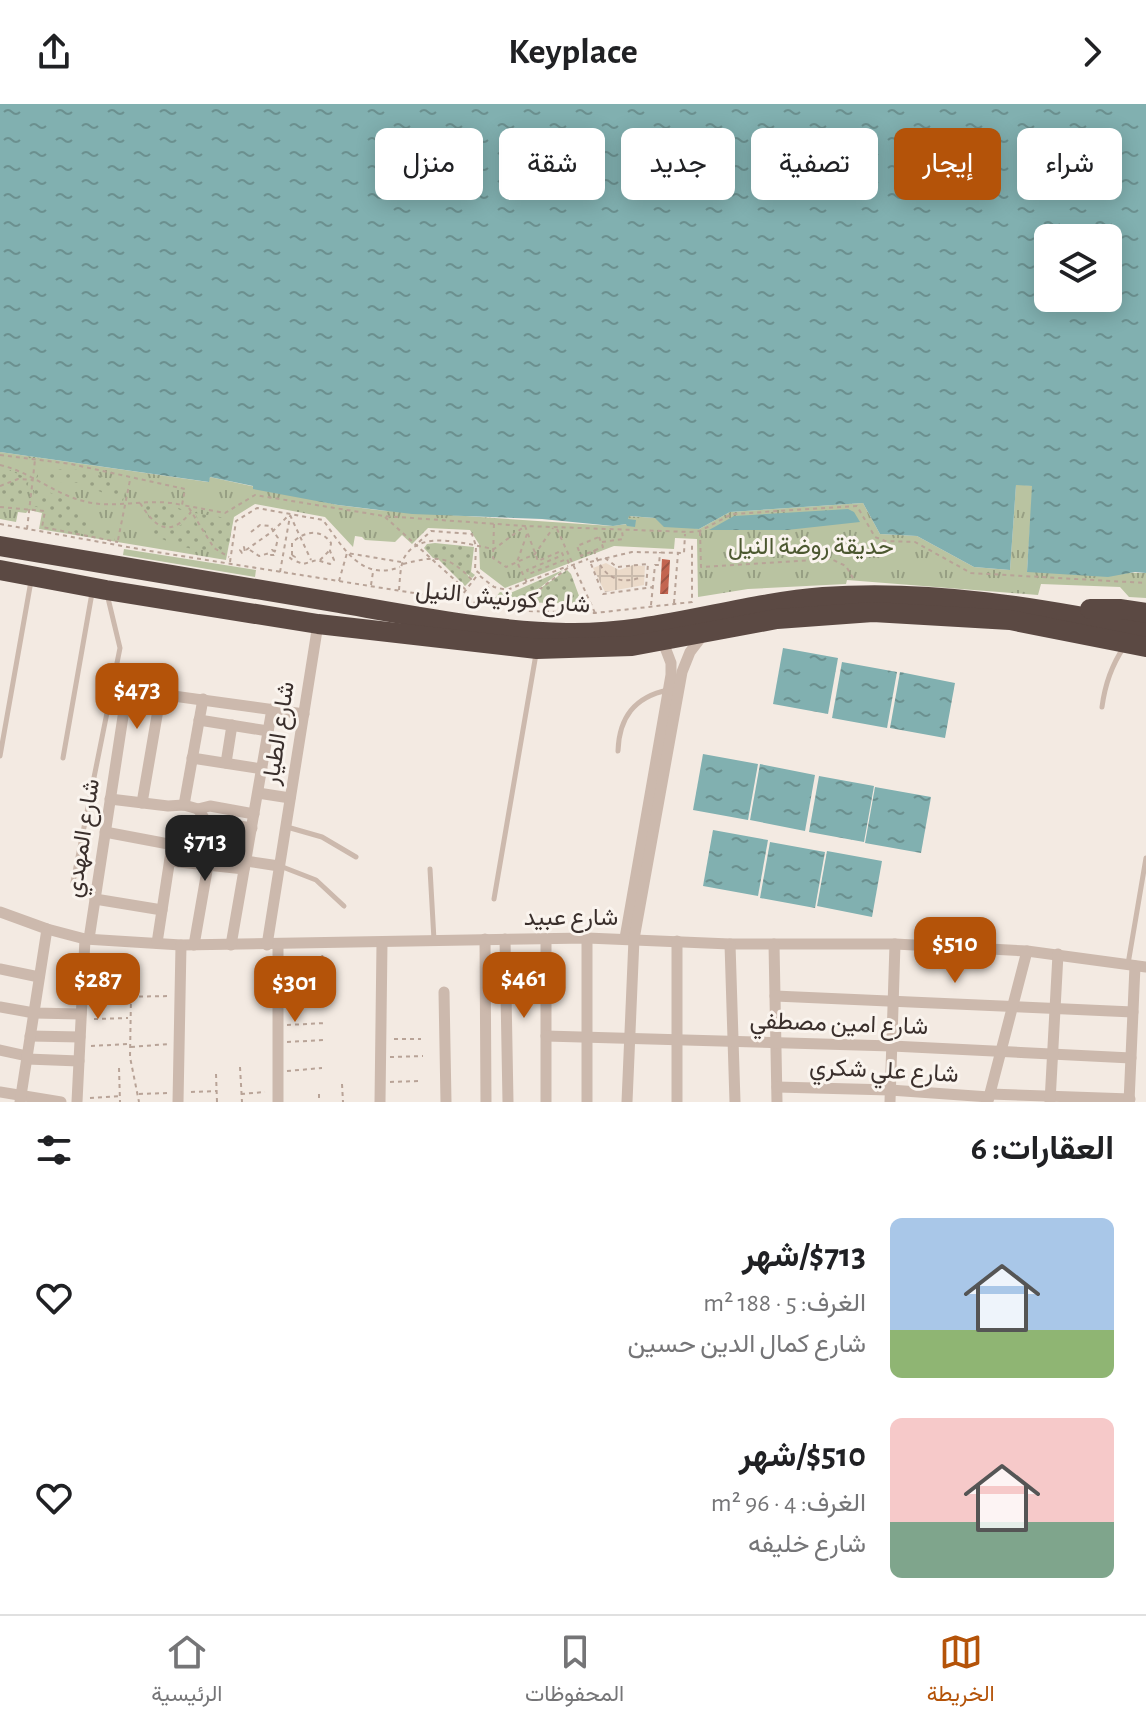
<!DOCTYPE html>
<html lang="ar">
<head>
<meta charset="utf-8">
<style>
	:root { --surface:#fff; --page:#f6f6f6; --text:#202124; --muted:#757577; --line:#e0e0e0; --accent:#b45309 }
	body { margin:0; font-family:"Alegreya Sans",Vazirmatn,sans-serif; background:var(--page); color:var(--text); direction:rtl; height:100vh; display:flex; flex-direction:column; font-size:30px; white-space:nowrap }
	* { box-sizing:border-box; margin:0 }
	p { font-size:26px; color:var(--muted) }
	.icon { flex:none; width:44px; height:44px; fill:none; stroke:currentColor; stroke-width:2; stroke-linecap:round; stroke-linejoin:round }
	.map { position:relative; height:998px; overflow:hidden; direction:ltr }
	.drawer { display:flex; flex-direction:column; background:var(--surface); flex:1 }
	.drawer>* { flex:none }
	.banner { position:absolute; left:24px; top:24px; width:1098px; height:72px; direction:rtl; display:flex; gap:16px }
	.fabs { position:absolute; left:1034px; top:120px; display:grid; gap:16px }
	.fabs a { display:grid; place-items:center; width:88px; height:88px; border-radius:12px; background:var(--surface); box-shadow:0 4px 20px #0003; font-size:40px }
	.price { position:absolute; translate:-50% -68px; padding:0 18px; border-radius:16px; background:var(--accent); color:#fff; font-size:26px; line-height:52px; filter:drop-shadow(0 2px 4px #0008) }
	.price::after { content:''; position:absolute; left:50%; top:48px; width:24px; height:18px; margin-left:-12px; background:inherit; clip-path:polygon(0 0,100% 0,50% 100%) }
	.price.current { background:#222; color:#fff }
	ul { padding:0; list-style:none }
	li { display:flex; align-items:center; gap:24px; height:200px; padding:0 32px }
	li span { display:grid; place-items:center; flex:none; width:224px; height:160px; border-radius:12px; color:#555 }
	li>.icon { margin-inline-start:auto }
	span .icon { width:96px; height:96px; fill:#fffc; stroke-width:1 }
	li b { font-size:34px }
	h2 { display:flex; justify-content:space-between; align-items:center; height:96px; padding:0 32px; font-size:34px }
	.pill { padding:0 28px; border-radius:12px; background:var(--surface); box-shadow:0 4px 20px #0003; font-size:28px; line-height:72px }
	.pill.current { background:var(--accent); color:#fff }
	header { display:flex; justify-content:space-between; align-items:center; height:104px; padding:0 32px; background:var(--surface); font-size:36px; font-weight:600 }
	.menu { display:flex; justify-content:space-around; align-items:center; height:112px; border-top:2px solid var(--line); background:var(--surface); font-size:22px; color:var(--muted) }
	.menu a { display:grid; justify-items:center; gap:4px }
	.menu .current { color:var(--accent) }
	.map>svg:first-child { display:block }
</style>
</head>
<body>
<header><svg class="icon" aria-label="forward" viewBox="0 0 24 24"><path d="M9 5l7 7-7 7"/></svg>Keyplace<svg class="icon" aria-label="share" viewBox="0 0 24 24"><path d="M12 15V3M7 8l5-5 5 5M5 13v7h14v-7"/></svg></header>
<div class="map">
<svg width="1146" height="998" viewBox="0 0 1146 998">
	<defs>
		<pattern id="park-tufts" width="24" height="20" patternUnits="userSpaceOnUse" patternTransform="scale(2)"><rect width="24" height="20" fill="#b9c3a1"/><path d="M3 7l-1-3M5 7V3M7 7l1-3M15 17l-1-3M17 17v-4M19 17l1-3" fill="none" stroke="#979f83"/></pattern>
		<pattern id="garden-dots" width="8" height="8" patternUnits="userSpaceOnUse" patternTransform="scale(2)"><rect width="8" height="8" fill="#b9c3a1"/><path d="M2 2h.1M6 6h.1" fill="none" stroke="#979f83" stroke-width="1.8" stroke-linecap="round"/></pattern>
		<pattern id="plaza-grid" width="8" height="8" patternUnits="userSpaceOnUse" patternTransform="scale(2)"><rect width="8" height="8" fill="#ebdac9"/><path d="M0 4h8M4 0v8" fill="none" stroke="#cabbad"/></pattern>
		<pattern id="water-ripples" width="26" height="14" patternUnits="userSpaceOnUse" patternTransform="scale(2)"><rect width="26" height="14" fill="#81b0b0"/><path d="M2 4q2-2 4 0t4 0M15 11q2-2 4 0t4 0" fill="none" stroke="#6b908f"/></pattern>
		<pattern id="building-hatch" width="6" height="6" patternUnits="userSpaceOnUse" patternTransform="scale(2)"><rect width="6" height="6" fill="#c36550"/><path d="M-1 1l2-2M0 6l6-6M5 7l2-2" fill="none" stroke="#9f5443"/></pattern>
	</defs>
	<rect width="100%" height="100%" fill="#f3eae2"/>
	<path fill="#b9c3a1" d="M124,445L256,466L255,473L123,451Z"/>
	<path fill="url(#park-tufts)" d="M0,348L208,378L210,373L338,401L377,406L612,422L627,420L628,412L655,414L699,425L730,408L863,399L880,430L917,432L974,463L1010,466L1016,380L1033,382L1027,467L1146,469V494L1129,493L1120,483L1041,480L1038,491L847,476L846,480L748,485L698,493L697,435L675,434L674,445L614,442L505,484L480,465L479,440L470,426L428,424L412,440L402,431L395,438L365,436L362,433L355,432L353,443L325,413L255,400L234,413L226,456L39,425L42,409L29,406L26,409L18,408L16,418L0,415Z"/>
	<g fill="url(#garden-dots)">
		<path d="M0,362L29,375L24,399L0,397V382L20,375L0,381Z"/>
		<path d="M63,365C76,365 91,367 103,373C112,377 115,383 126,384L123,397L79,379L40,377L36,375L38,368Z"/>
		<path d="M35,381L71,399L97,422L116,429L114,437L46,422L48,405L31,402Z"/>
		<path d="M154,398L168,399L185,407L181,416L173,421C155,425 150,413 141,400Z"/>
		<path d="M195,409L233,415L229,440L222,448L203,426Z"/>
		<path d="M192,412L212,445C193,449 166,438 149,428L152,420C168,427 181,425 192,412Z"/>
		<path d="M435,439L474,443L471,468L475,471L472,474L467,470L471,476L465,482L437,454L445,455L433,454L424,444L427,440Z"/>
		<path d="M563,466L529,492L567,466L571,470L582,500L520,498L528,492L518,497L495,494L500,488L508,490Z"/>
	</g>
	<path fill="url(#plaza-grid)" d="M606,459L619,466L633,461L645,462L644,481L605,488L593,464Z"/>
	<g fill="url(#water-ripples)" fill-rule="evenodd">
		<path d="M0,0H1146V469L1135,468L1108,473L1027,468L1032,382L1016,381L1010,466L974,463L917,432L880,430L863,399L730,408L699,425L664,423L655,414L629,412L628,415L636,416L635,423L627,422L626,420L613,422L542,415L412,410L338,401L253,385V382L210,373L209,378L0,348ZM1048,134H1108V194H1048Z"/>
		<path d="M848,405L854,408L860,418L787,426H709L734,412Z"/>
		<path d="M783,544L838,554L828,610L773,600Z"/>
		<path d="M842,558L897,568L887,624L832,614Z"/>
		<path d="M900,568L955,579L945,634L890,624Z"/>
		<path d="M703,650L758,660L748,716L693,706Z"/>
		<path d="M760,660L815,671L805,727L750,716Z"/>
		<path d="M819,672L874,682L864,738L809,728Z"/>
		<path d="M875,683L931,693L921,749L865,739Z"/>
		<path d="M713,726L768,736L758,792L703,782Z"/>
		<path d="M770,738L825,748L815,804L760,794Z"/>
		<path d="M827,747L882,757L872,813L817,802Z"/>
	</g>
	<path fill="url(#building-hatch)" d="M662,455L670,456L668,490H660Z"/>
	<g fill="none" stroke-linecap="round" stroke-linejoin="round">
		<g stroke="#b8a397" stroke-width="2" stroke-dasharray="4 4" stroke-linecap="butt">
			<path d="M0,351L71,360L185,385L182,401L225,409L255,391L384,412L525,422L690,428L700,427L732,410L857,402L875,433L885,437L915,438L971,469L1146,479"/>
			<path d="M0,361C31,368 55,391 87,398C119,405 150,393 182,401"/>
			<path d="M0,382L18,375L33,376"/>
			<path d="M140,399C155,423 169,435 191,408"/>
			<path d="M0,403L45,407L42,423L118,438"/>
			<path d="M189,404L214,444L229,453"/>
			<path d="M290,411L311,456"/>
			<path d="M385,413L466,486"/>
			<path d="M0,420L150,447L527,507L595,509L692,498V438"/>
			<path d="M494,420L493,454L506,463L535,450L553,424"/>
			<path d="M27,425L35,356"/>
			<path d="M557,425L595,509"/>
			<path d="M251,428L260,421L270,422L278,434L275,447"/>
			<path d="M700,428L701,463L831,455L846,462L854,476"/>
			<path d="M527,430L517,458L527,479"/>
			<path d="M599,433L603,443L581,452L577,442Z"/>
			<path d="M118,436L130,376"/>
			<path d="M419,438L431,427L472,430L476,442L475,466L479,469L459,495"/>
			<path d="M602,438L623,435L622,427"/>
			<path d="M244,443L245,448L242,449L240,446Z"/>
			<path d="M246,446L273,427L289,411"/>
			<path d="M250,446L259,452L270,449"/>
			<path d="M272,446L276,448L274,451H271Z"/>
			<path d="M594,446C600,469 616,482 639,474"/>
			<path d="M292,451V439C304,427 321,424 331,439L330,447L334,456L330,460L317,456L303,460L293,456"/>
			<path d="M292,451L295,453L293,456L290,454Z"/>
			<path d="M605,454L617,463L648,460L646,483"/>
			<path d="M320,456L329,447"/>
			<path d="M230,458L236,417L257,404L323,416C343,443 361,478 400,463"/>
			<path d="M590,458L632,448L684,449L685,430"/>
			<path d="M403,460C435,452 448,450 472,476"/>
			<path d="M591,460L603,490L653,483"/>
			<path d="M280,468L290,412"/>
			<path d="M480,472L494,483L507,486L568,462"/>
			<path d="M339,477L347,449L401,458"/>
			<path d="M371,481L373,468"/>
			<path d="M399,486C400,475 400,463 404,454C420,424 468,441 494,445L525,422L538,457L561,447L563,451L527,466L529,470L567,455L570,462L588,455"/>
			<path d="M476,498L490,481"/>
			<path d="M674,499L678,449"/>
			<path d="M651,501L655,461H659L660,448"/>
			<path d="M514,504L522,494L536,488L569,463"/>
			<path d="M131,892L130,953L139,998"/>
			<path d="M115,893L170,892"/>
			<path d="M287,901L322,898L327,892L322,850"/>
			<path d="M94,915L128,914"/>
			<path d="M287,921L326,919"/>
			<path d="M394,935H421"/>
			<path d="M287,938L324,936"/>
			<path d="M91,942L129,940"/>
			<path d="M131,943L169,940"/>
			<path d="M390,953L423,952"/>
			<path d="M240,963L242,998"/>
			<path d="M119,964L120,998"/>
			<path d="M287,967L322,964"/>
			<path d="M216,970L217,998"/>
			<path d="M390,978L420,977"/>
			<path d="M342,980L343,998"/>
			<path d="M191,988L217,987"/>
			<path d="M139,990L169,989"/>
			<path d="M241,990L265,988"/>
			<path d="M319,990V998"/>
			<path d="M90,994L120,992"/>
		</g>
		<g stroke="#ccb9ad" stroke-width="5">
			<path d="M1102,603C1105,580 1111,562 1124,543"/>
			<path d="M618,647C619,614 634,593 668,586"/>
			<path d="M0,652L31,477"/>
			<path d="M63,654L92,489"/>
			<path d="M287,723L322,733L356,753"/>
			<path d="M280,762L316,776L344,802"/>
			<path d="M430,765L434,836"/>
			<path d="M73,778L120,544L107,490"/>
			<path d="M494,795L536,550"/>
			<path d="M1128,860L1146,754"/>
		</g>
		<g stroke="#ccb9ad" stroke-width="11">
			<path d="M199,616L268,627"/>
			<path d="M192,654L262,665"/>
			<path d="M226,659L232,621"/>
			<path d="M258,689L290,694"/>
			<path d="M110,695L168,702L184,701L198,705L210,702L254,710"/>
			<path d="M142,699L159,600L166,591L304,610"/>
			<path d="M184,701L203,595"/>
			<path d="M198,705L206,717L252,724"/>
			<path d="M105,728L232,752"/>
			<path d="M170,757L244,765"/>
			<path d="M246,757L279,762"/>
			<path d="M95,795L162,806"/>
			<path d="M0,808L47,825L85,835L181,841L587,834L730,840H895L1027,847L1146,863"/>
			<path d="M625,834L671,571V559L663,538"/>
			<path d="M89,835L126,593"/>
			<path d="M485,835L486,998"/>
			<path d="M505,835L508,998"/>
			<path d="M546,835V998"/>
			<path d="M157,839L172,741"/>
			<path d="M730,840L735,998"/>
			<path d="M774,840L777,998"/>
			<path d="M194,841L208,761"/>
			<path d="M231,841L272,605"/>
			<path d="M267,841L318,520"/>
			<path d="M278,841V998"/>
			<path d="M0,865L39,873"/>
			<path d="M444,888L446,998"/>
			<path d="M775,892L1133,908"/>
			<path d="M0,903L34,909L81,910"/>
			<path d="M30,932L80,933"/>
			<path d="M546,932L892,942L1131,954"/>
			<path d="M0,946L27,952"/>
			<path d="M27,955L79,957"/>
			<path d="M777,983L890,986L989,993"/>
			<path d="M0,988L61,998"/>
			<path d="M990,990L1130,995"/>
			<path d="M988,997L1027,847"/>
			<path d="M20,998L47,825"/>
			<path d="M77,998L85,835"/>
			<path d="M178,998L181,841"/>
			<path d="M380,998L382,839"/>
			<path d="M587,998V834"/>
			<path d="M627,998L634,835L682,568L690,548L703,531"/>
			<path d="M677,998V837"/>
			<path d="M890,998L895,840"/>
			<path d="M1050,998L1058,850"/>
			<path d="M1129,998L1135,862"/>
		</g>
		<g stroke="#5b4943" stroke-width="20">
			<path d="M0,442C113,462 226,481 339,499C414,512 490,527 566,529C654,531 736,500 823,493C931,485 1040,504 1146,525"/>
			<path d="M0,466L106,486L318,520L537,545L632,542L777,515L873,508L1010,516L1146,543"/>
			<path d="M1090,505H1121L1146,509"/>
		</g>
	</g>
	<g text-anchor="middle" stroke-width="6" stroke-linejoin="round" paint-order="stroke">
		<g font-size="24" fill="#4c5830" stroke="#faf4ee">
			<text x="811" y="450">حديقة روضة النيل</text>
		</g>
		<g font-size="24" fill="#3a2f2c" stroke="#faf4ee">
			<text transform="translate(503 493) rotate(5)" y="8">شارع كورنيش النيل</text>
			<text transform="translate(278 629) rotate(-81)" y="8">شارع الطيار</text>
			<text transform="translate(82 734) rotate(-81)" y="8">شارع المهدي</text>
			<text x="571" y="821">شارع عبيد</text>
			<text transform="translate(839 919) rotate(2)" y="8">شارع امين مصطفي</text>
			<text transform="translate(884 966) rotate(3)" y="8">شارع علي شكري</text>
		</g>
	</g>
</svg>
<div class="fabs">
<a><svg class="icon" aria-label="layers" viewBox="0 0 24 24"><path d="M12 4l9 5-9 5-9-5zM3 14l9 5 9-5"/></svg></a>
</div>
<b class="price" style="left:137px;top:627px">$473</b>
<b class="price current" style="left:205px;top:779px">$713</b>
<b class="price" style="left:955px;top:881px">$510</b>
<b class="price" style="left:524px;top:916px">$461</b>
<b class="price" style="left:98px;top:917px">$287</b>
<b class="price" style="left:295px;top:920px">$301</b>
<div class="banner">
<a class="pill">شراء</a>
<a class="pill current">إيجار</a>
<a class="pill">تصفية</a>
<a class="pill">جديد</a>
<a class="pill">شقة</a>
<a class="pill">منزل</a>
</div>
</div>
<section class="drawer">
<h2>العقارات: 6<svg class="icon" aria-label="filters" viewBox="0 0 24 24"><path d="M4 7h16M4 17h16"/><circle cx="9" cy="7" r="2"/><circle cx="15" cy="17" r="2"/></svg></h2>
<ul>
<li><span style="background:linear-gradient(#a9c7e8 70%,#8fb573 0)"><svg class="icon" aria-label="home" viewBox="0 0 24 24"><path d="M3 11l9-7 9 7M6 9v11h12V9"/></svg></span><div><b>$713/شهر</b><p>الغرف: 5 · 188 m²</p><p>شارع كمال الدين حسين</p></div><svg class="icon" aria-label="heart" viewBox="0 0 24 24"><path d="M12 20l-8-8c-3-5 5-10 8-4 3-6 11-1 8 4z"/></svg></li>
<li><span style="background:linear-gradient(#f6c9c9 65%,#7fa58c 0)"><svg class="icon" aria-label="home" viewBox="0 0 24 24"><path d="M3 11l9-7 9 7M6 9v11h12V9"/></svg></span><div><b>$510/شهر</b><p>الغرف: 4 · 96 m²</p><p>شارع خليفه</p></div><svg class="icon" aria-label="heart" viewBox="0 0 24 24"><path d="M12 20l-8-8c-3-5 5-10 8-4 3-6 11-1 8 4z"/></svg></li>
</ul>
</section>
<nav class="menu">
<a class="current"><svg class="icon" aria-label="map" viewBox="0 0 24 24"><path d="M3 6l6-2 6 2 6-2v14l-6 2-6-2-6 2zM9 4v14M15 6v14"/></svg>الخريطة</a>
<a><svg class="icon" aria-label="saved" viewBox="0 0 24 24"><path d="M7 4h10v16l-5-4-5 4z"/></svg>المحفوظات</a>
<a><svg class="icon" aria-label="home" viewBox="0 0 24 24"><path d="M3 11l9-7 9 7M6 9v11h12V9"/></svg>الرئيسية</a>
</nav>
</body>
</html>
